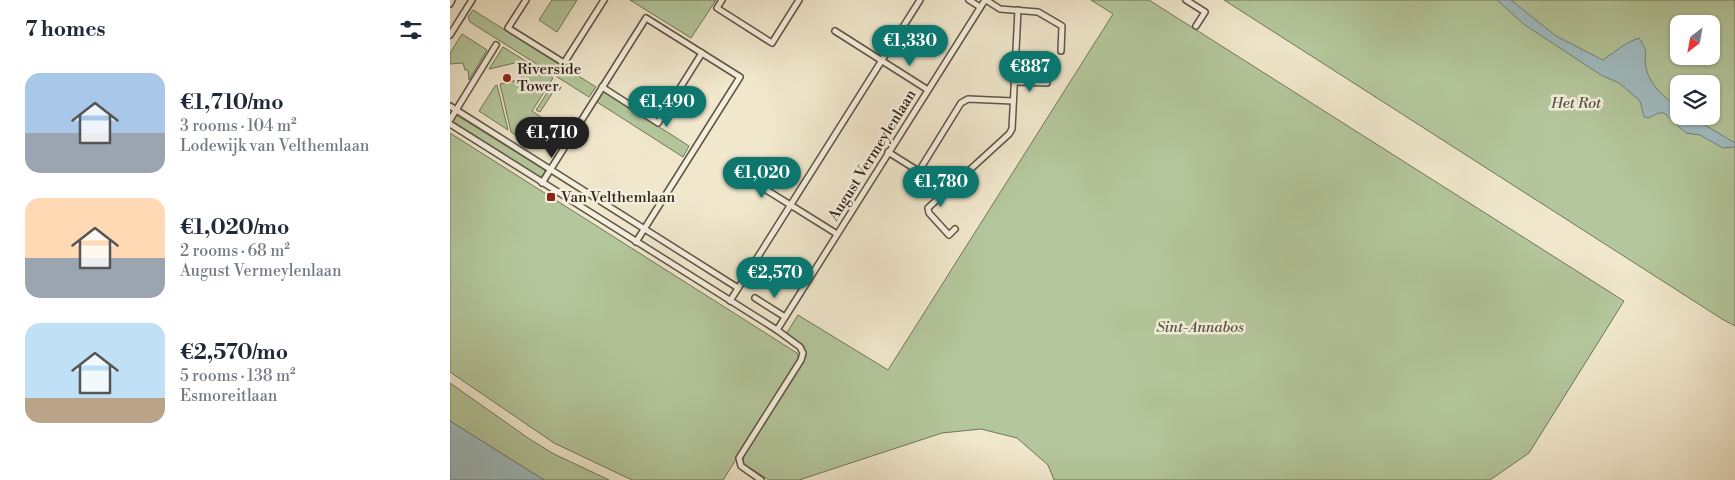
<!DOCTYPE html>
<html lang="en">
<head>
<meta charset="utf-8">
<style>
	:root { --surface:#fff; --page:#f2f2f3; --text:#1f2937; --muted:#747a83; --accent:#0f766e }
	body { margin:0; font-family:"Libre Bodoni",serif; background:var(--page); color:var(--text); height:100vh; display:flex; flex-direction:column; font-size:19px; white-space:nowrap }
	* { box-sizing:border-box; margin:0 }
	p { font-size:16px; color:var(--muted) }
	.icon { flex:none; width:28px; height:28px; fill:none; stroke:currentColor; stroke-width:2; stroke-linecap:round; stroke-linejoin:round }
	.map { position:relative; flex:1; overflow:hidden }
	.sheet { display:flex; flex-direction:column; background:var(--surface); width:450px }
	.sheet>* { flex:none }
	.needle { width:32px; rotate:211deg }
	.tools { position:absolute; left:1220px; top:15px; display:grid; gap:10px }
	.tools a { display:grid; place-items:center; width:50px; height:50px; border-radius:10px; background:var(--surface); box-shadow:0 1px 4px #0004; font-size:25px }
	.price { position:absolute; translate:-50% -42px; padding:0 11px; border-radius:18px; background:var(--accent); color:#fff; font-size:16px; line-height:32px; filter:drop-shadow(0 1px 2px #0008) }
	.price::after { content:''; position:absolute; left:50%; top:30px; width:15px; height:11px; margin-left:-8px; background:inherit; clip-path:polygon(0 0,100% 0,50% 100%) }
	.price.current { background:#222; color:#fff }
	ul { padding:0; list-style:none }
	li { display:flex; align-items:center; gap:15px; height:125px; padding:0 25px }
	li span { display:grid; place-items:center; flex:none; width:140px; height:100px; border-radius:15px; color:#555 }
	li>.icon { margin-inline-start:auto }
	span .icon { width:60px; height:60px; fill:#fffc; stroke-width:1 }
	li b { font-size:21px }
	h2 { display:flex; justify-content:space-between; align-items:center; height:60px; padding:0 25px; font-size:21px }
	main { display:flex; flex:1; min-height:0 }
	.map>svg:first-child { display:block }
</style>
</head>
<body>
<main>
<section class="sheet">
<h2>7 homes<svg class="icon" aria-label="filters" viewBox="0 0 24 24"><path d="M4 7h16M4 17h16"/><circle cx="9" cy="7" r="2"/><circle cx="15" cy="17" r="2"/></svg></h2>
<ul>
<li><span style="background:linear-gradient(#a9c7e8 60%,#9aa5b1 0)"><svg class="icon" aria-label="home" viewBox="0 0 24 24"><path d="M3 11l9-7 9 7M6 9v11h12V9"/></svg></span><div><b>€1,710/mo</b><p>3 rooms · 104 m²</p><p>Lodewijk van Velthemlaan</p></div></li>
<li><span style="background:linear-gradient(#ffd9b3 60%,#9aa5b1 0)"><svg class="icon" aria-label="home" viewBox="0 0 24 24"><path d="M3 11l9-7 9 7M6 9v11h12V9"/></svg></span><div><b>€1,020/mo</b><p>2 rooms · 68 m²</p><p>August Vermeylenlaan</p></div></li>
<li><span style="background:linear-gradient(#bfe0f5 75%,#b9a48a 0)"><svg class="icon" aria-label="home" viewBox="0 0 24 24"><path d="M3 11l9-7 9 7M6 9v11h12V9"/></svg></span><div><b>€2,570/mo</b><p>5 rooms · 138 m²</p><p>Esmoreitlaan</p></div></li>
</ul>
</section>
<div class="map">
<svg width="1285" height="480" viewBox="0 0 1285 480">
	<rect width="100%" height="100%" fill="#f0e7cc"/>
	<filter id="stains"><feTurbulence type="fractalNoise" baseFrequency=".004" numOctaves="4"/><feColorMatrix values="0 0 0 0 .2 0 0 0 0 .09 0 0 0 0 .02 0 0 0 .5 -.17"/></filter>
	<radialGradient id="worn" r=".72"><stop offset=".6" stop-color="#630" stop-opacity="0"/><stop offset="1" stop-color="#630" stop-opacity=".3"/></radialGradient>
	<g fill="#b4c79c" stroke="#70765b" fill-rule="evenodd">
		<path d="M102,0H127L107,32L89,20Z"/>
		<path d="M180,0H266L241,38Z"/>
		<path d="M641,0H699L1174,301L1079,453L1040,480H604L598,465L567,438L531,429L492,433L349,480H319L294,464L293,457L356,357L354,346L336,334L348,315L438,370L663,14Z"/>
		<path d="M774,0H1285V326L1272,319ZM1229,24H1261V56H1229ZM1229,84H1261V116H1229Z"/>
		<path d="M23,10L146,87L139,97L20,22L18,17Z"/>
		<path d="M12,34L37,50L19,80L18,70H15L13,63L0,64V53Z"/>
		<path d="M53,47L103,78L82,111L94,119L92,123L93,130L79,133L82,146L61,132L50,84L72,79L70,72L80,69L73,61L39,69Z"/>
		<path d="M104,82L111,87L109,91L105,89L90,112L86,110Z"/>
		<path d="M47,85L58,130L29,111L45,86Z"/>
		<path d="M153,91L239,146L233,157L147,102Z"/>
		<path d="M6,115L94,169L95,172L90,178L3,124V120Z"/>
		<path d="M0,133L347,353L349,360L347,363L273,480H182L104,443L0,372Z"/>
		<path d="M0,383L78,438L102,453L159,480H94L0,421Z"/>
	</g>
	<g fill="#a0bdc2" stroke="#72807f">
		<path d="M1047,0H1061L1106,36L1153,60L1177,43L1189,38C1200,54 1193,53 1196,68C1201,87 1214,97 1229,108V116H1240L1285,143V147L1273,148L1250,135L1236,133L1214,113H1208L1199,118L1194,117L1190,101L1169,83L1151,75L1075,25Z"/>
		<path d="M0,421L94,480H0Z"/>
	</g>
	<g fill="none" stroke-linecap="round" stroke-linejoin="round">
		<g stroke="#5e5546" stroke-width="8">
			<g id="minor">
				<path d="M76,0L58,28L114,63L154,0"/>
				<path d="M272,0L267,8L322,43L349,0"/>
				<path d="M519,0L530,7"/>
				<path d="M536,0L550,9L588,12L612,26L611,51"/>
				<path d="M736,0L755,12L746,26"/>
				<path d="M0,4L2,0"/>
				<path d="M385,31L478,90"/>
				<path d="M0,35L22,0"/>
				<path d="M564,82L597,83"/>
				<path d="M152,87L208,123L252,53"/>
				<path d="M0,106L288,288"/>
				<path d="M0,120L46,45"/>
				<path d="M0,124L327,330L350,347L353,353L351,360L289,458L291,466L311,480"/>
				<path d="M438,152L497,189"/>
				<path d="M469,171L511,103L518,99L563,101"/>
				<path d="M294,176L387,234"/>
				<path d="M92,183L196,18L290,77L186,242"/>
				<path d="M505,229L499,235L479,213L478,208L559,134L562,129L568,10"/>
				<path d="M305,298L335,317"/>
				<path d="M280,301L470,0"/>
				<path d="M327,330L535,0"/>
			</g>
		</g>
		<use href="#minor" stroke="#f5efde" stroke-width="5"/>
	</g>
	<g fill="#8f2418" stroke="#f5efde" stroke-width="2">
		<circle cx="57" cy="78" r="5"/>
		<rect x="96" y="192" width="10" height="10" rx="2.5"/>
	</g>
	<g text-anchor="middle" stroke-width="5" stroke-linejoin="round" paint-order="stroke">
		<g font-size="15" fill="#2d241a" stroke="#f5efde" text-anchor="start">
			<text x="67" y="74">Riverside<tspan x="67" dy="17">Tower</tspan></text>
			<text x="111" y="202">Van Velthemlaan</text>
		</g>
		<g font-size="15" font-style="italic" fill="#565541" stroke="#f5efde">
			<text x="1126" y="108">Het Rot</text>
			<text x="750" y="332">Sint-Annabos</text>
		</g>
		<g font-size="15" fill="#2d241a" stroke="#f5efde">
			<text transform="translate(422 155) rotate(-58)" y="5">August Vermeylenlaan</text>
		</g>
	</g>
	<rect width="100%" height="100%" filter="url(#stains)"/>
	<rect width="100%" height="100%" fill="url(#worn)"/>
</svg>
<div class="tools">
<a><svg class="needle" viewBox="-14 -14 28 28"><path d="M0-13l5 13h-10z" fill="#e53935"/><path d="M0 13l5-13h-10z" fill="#747a83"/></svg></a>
<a><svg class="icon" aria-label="layers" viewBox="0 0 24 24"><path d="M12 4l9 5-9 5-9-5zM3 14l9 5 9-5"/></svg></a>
</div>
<b class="price" style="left:460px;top:67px">€1,330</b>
<b class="price" style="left:580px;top:93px">€887</b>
<b class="price" style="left:217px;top:128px">€1,490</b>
<b class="price current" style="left:102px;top:159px">€1,710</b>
<b class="price" style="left:312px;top:199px">€1,020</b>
<b class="price" style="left:491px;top:208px">€1,780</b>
<b class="price" style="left:325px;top:299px">€2,570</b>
</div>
</main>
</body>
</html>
